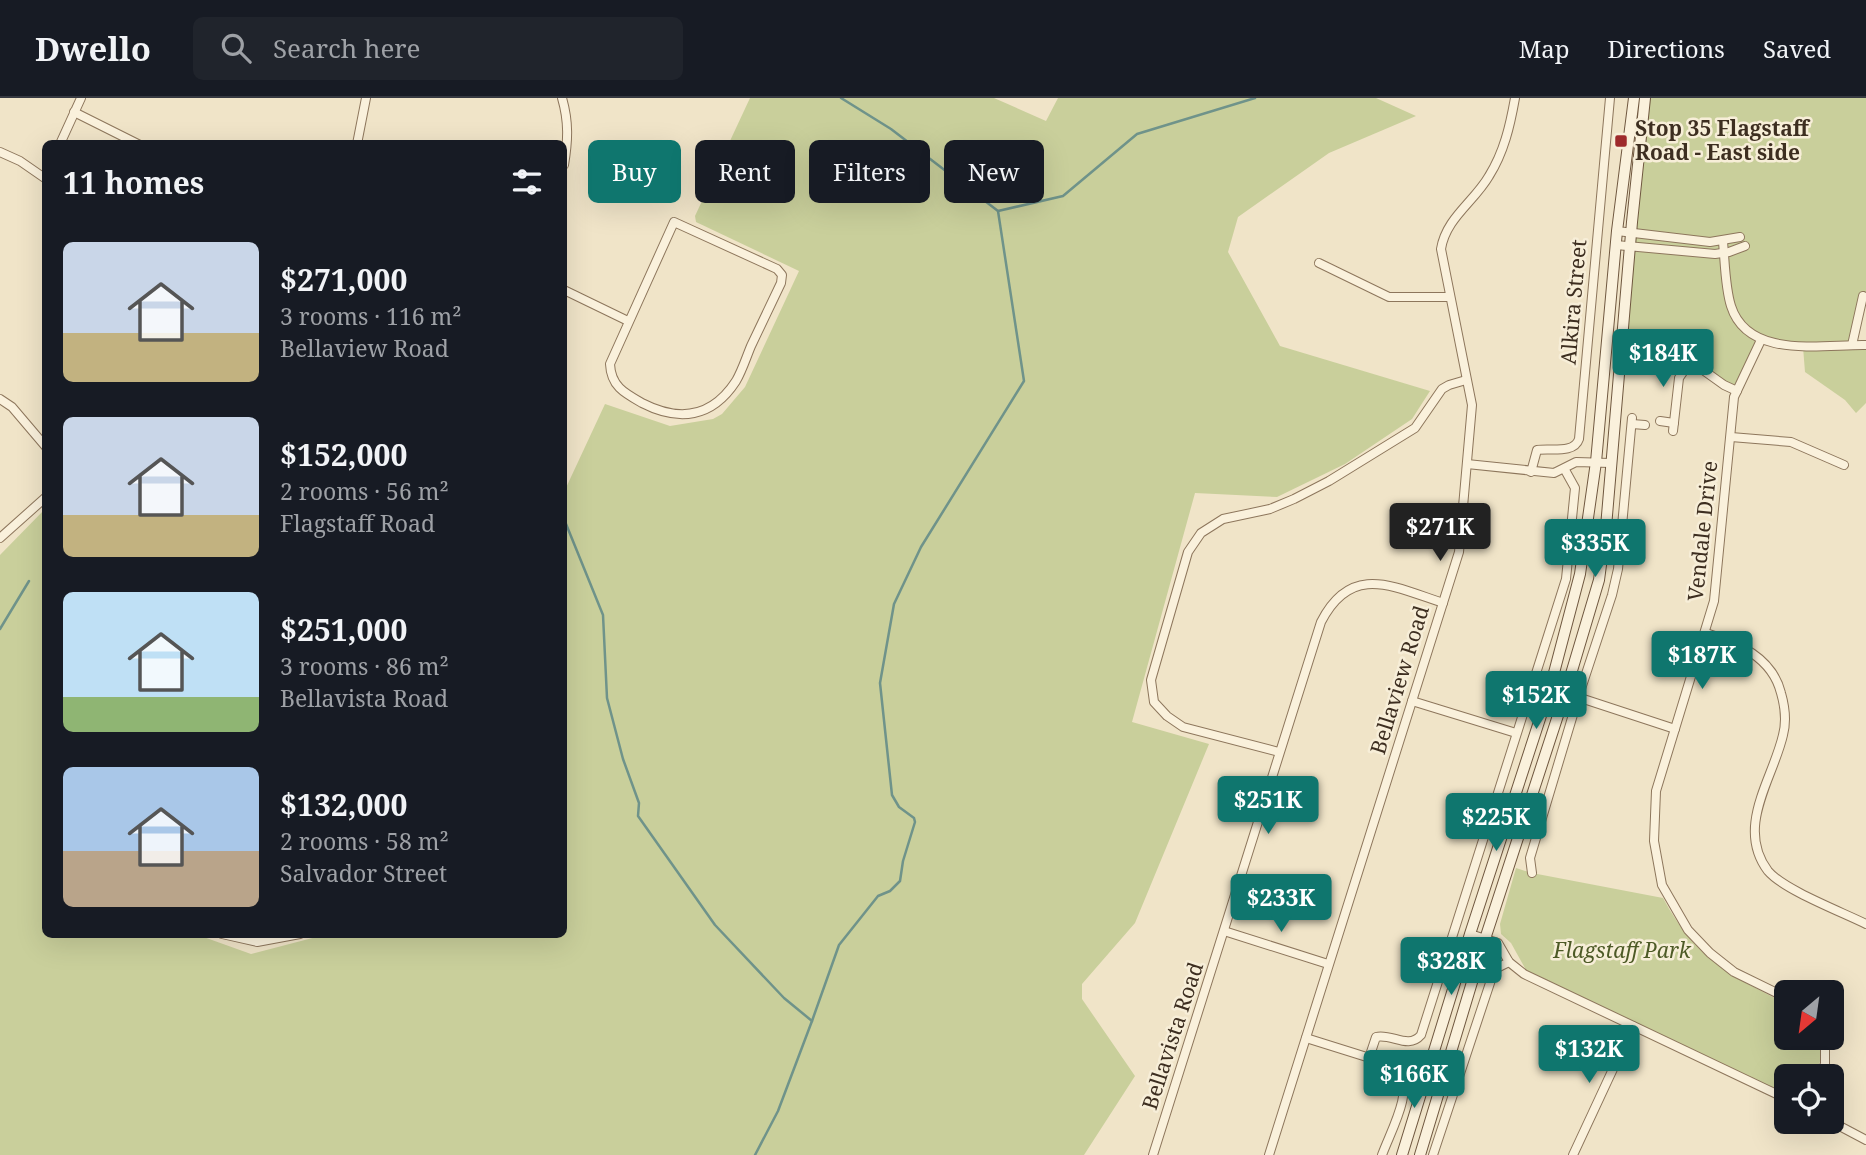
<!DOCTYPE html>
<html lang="en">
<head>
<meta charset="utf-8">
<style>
	:root { --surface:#171b24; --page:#20242c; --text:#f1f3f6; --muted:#9ea1a6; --line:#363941; --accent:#0f766e }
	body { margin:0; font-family:"Noto Serif",serif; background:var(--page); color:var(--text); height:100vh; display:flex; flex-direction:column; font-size:26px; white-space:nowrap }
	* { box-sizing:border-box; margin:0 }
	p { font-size:23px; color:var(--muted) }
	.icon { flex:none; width:38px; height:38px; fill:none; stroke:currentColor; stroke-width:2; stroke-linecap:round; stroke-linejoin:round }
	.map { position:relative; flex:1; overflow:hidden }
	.details { position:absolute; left:42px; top:42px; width:525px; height:798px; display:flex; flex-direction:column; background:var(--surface); border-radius:10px; box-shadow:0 7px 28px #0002 }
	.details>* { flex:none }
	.top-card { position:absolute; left:588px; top:42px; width:665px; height:63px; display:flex; gap:14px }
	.needle { width:46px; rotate:209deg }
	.controls { position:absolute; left:1774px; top:882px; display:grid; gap:14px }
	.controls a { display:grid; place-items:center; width:70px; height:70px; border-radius:10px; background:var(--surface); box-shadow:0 7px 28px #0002; font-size:35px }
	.price { position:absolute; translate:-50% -60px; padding:0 16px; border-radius:7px; background:var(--accent); color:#fff; font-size:23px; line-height:46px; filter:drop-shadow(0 2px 4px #0008) }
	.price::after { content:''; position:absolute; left:50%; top:42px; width:21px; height:16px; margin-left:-10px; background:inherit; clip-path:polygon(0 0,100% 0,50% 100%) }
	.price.selected { background:#222; color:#fff }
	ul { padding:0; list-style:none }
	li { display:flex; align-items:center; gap:21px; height:175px; padding:0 21px }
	li span { display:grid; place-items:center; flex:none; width:196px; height:140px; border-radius:10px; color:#555 }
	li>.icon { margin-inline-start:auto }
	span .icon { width:84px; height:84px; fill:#fffc; stroke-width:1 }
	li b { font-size:30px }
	h2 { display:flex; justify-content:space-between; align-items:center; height:84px; padding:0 21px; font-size:30px }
	.tag { padding:0 24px; border-radius:10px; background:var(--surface); box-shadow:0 7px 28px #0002; font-size:24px; line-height:63px }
	.tag.selected { background:var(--accent); color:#fff }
	header { display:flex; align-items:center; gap:42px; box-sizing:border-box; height:98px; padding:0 35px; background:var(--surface); border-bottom:2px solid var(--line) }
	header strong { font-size:33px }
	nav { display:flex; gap:38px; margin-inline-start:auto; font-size:24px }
	.search { width:490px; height:63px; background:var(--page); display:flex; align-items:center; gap:18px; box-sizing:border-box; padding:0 24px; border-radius:10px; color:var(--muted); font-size:26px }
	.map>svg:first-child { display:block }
</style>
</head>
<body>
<header>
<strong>Dwello</strong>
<div class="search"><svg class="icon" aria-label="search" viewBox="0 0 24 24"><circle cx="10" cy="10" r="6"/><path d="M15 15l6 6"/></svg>Search here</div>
<nav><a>Map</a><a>Directions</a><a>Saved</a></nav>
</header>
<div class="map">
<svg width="1866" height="1057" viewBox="0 0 1866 1057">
	<rect width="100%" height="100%" fill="#f0e4c8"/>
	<g fill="#c9cf9b">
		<path d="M750,0H994L1046,23L1058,0H1376L1416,18L1329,55L1238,119L1228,154L1280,248L1430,293L1412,321L1345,366L1277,399L1195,395L1132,624L1209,646L1135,825L1082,886V901L1135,978L1084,1057H0V457L45,411L46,836L198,837L251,856L324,837L564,836V394L605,306L670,328L713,321L722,316L745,289L799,173L696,124L695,118Z"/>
		<path d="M1645,0H1866V194H1863L1852,247H1802L1761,242L1737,293L1675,252L1621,241Z"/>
		<path d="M1803,249H1866V305L1856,315L1845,302L1805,274Z"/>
		<path d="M1516,770L1532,775L1663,800C1696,861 1727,876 1787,906V940H1820V964L1813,978H1787V997L1526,872L1511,845L1501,836L1500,826Z"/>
	</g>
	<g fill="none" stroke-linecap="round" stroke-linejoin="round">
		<g stroke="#6f938a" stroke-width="2.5">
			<path d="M998,113L1063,98L1137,36L1255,0"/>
			<path d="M564,421L603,517L607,600L623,661L639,705L638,718L715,827L784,900L812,923L778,1013L755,1057"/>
			<path d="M0,531L29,483"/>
			<path d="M812,923L839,847L878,798L890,793L900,783L903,763L915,724L914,720L899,709L892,697L880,585L894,506L921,449L1024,283L998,113L891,31L841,0"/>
		</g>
		<g stroke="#8d765c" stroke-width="10">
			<g id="street">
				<path d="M562,0C569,24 568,43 564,67"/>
				<path d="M74,14L138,46"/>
				<path d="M60,46L81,0"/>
				<path d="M357,46L366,0"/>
				<path d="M0,54L20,63L46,81"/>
				<path d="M674,124L777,171L782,177L781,185C771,206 761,227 751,248C746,260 742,273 736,283C712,320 679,324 642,305C624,295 611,288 610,266Z"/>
				<path d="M1617,133L1710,144L1740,139"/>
				<path d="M1723,144C1725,164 1725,189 1731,208C1748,262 1823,246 1866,247"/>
				<path d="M1616,147L1715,156L1729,154L1745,148"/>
				<path d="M1319,165L1389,199H1450"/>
				<path d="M564,192L628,223"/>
				<path d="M1761,242L1734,299L1714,503L1656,693L1654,743L1662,787L1688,832L1710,855L1734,874L1787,900"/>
				<path d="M1645,247L1675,252L1724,287L1737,293"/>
				<path d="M1852,247L1863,198"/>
				<path d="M0,301L12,309L46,349"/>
				<path d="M1660,323L1674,325"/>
				<path d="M1632,326L1645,327"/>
				<path d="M1673,333L1679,280L1690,264"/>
				<path d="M1731,339L1791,344L1844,367"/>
				<path d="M1467,366L1554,375L1576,364L1610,365"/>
				<path d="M1531,374L1537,352C1551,350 1574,356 1579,341L1610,0"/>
				<path d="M0,440L46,399"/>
				<path d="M1706,535C1738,545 1772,559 1781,595C1785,609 1787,622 1783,637C1773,681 1735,729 1768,773C1784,792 1842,814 1866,826"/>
				<path d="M1550,590L1675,631"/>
				<path d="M1412,603L1516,635"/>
				<path d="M1279,654L1183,629L1167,618L1154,604L1151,582L1188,454L1201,435L1223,421L1270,411L1294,401L1329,383L1415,330L1442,291L1449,287L1466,282"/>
				<path d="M1532,775L1530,760L1578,600L1612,497L1618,471L1632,320"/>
				<path d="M1224,833L1328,866"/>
				<path d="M222,836L257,844L300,836"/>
				<path d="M1470,836L1498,845L1509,864L1524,876L1787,1001"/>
				<path d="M1306,940L1389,966H1401L1423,961L1447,967"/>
				<path d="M1369,960L1376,939C1392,935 1408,952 1421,937L1566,481L1575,390L1565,372"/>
				<path d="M1819,978L1825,966V940"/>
				<path d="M1832,1024L1866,1042"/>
				<path d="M1153,1057L1321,524C1351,465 1392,488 1443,505"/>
				<path d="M1269,1057L1459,454L1472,307L1441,151C1446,120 1474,104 1489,78C1504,54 1510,28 1515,0"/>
				<path d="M1382,1057C1393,1028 1412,997 1401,966"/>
				<path d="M1433,1057L1491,882L1495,871L1509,864"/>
				<path d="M1573,1057L1633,928"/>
			</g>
		</g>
		<g stroke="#6f573f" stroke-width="12">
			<g id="secondary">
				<path d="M1402,1057L1470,836L1550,590L1580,476L1596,364L1617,133L1634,0"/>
				<path d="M1420,1057L1485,841L1565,596L1599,482L1606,429L1632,124L1645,0"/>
			</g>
		</g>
		<use href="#street" stroke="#faf1dc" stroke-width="8"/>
		<use href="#secondary" stroke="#faf1dc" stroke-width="10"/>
	</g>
	<rect fill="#9e2a2b" stroke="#f7eed8" stroke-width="2.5" x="1614" y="36" width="14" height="14" rx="3.5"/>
	<g text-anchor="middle" stroke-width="5" stroke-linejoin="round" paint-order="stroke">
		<g font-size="21" font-weight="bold" fill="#3d2e20" stroke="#f7eed8" text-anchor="start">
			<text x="1635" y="38">Stop 35 Flagstaff<tspan x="1635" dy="24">Road - East side</tspan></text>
		</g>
		<g font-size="21" fill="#3d2e20" stroke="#f7eed8">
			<text transform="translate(1574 204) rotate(-85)" y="7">Alkira Street</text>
			<text transform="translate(1703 433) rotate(-84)" y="7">Vendale Drive</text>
			<text transform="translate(1400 582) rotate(-73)" y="7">Bellaview Road</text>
			<text transform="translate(1173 938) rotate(-72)" y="7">Bellavista Road</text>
		</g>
		<g font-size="21" font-style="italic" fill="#4d5a26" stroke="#f7eed8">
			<text x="1622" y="860">Flagstaff Park</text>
		</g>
	</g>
</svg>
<div class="controls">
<a><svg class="needle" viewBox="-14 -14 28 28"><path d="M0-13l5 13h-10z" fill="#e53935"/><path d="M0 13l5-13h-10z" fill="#9ea1a6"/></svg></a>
<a><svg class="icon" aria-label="locate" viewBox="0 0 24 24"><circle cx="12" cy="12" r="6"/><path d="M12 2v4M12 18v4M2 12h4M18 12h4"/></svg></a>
</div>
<b class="price" style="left:1663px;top:291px">$184K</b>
<b class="price selected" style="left:1440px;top:465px">$271K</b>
<b class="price" style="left:1595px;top:481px">$335K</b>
<b class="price" style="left:1702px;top:593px">$187K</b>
<b class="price" style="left:1536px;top:633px">$152K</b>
<b class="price" style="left:1268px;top:738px">$251K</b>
<b class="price" style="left:1496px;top:755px">$225K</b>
<b class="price" style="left:1281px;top:836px">$233K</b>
<b class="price" style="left:1451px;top:899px">$328K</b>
<b class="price" style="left:1589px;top:987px">$132K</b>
<b class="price" style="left:1414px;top:1012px">$166K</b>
<div class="top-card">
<a class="tag selected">Buy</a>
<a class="tag">Rent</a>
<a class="tag">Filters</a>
<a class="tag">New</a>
</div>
<section class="details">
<h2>11 homes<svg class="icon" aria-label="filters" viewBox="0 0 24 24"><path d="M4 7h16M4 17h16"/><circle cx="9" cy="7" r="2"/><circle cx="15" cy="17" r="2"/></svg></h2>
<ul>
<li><span style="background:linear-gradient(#c9d6e8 65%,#c2b280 0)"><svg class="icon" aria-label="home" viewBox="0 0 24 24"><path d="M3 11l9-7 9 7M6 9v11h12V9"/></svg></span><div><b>$271,000</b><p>3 rooms · 116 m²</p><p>Bellaview Road</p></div></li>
<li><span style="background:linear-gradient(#c9d6e8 70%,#c2b280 0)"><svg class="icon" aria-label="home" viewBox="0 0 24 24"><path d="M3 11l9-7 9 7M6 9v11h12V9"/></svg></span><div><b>$152,000</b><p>2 rooms · 56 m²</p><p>Flagstaff Road</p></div></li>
<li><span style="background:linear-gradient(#bfe0f5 75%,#8fb573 0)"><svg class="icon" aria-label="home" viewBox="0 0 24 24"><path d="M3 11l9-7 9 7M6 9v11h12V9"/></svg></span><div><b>$251,000</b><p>3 rooms · 86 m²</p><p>Bellavista Road</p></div></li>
<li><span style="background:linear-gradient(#a9c7e8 60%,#b9a48a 0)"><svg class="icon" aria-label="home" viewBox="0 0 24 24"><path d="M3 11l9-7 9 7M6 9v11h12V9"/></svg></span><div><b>$132,000</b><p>2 rooms · 58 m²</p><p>Salvador Street</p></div></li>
</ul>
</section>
</div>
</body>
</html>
